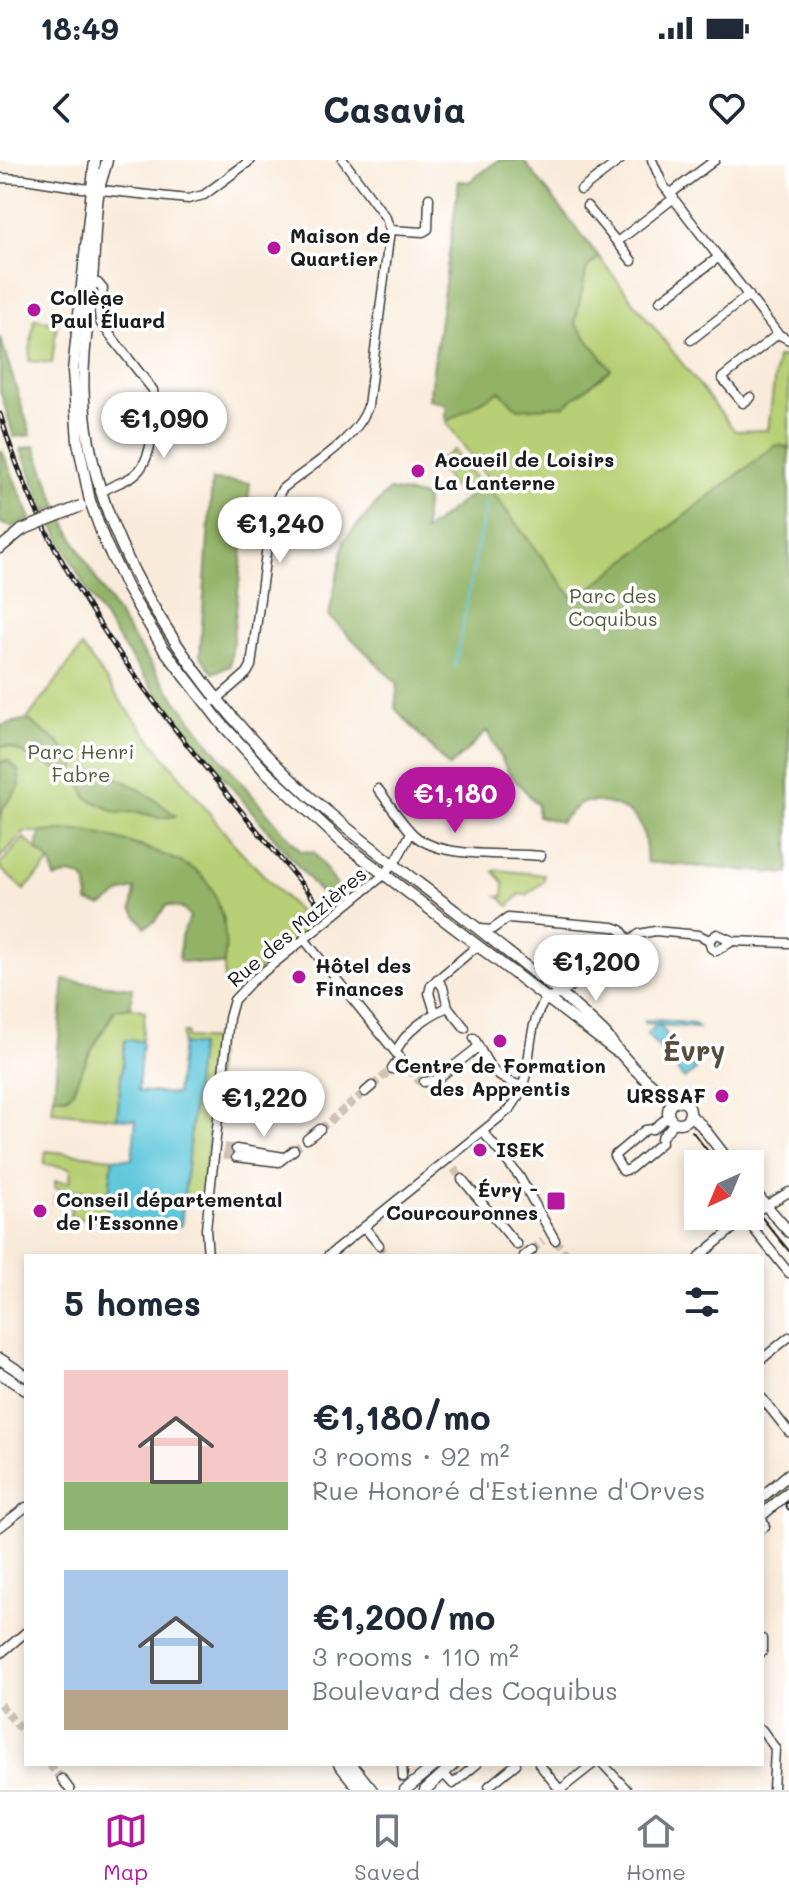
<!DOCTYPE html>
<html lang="en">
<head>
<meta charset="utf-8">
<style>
	:root { --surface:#fff; --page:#f6f6f7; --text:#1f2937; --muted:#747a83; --line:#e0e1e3; --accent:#b5179e }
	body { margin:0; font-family:Mali,sans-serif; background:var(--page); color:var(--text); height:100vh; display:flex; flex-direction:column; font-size:30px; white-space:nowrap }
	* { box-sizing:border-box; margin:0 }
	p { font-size:26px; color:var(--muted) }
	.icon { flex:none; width:44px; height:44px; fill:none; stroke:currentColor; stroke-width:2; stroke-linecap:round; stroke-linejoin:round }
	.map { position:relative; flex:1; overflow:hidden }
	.sheet { position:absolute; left:24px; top:1094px; width:740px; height:512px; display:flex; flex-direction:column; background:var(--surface); border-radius:0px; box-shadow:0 4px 12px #0003 }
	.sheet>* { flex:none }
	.needle { width:52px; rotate:224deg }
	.controls { position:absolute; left:684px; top:990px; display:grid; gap:16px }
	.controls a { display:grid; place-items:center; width:80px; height:80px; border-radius:0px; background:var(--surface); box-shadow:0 4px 12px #0003; font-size:40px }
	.price { position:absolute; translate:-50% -68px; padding:0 18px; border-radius:28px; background:#fff; color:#222; font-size:26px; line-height:52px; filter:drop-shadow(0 2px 4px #0008) }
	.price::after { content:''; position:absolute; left:50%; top:48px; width:24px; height:18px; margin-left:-12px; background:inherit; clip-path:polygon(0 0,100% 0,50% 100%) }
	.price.selected { background:var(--accent); color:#fff }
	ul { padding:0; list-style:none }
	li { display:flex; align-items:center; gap:24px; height:200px; padding:0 40px }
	li span { display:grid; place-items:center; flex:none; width:224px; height:160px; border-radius:0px; color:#555 }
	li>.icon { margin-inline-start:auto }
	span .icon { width:96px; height:96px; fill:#fffc; stroke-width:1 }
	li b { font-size:34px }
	h2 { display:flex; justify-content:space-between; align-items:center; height:96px; padding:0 40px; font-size:34px }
	.status { display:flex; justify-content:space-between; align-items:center; height:56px; padding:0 40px; background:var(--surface); direction:ltr }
	.status svg { height:22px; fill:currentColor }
	header { display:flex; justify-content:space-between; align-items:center; height:104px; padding:0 40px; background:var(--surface); font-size:36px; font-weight:700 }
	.tabs { display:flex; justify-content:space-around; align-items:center; height:112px; border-top:2px solid var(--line); background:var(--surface); font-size:22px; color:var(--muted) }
	.tabs a { display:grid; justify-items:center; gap:4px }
	.tabs .selected { color:var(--accent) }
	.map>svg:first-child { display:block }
</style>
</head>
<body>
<div class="status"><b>18:49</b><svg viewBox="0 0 49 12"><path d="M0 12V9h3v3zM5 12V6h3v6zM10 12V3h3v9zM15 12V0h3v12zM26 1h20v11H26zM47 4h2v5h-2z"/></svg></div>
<header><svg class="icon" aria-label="back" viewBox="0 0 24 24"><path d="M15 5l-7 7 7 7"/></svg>Casavia<svg class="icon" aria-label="heart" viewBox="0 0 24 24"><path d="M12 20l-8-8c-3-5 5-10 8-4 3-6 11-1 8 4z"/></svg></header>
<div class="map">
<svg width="789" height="1630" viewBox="0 0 789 1630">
	<rect width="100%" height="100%" fill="#fff"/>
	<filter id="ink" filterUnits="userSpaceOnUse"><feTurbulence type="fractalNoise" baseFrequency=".0125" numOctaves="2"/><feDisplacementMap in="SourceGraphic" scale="16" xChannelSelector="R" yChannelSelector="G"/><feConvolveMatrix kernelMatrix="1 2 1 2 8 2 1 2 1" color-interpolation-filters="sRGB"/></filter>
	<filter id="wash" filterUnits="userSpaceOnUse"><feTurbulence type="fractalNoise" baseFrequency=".006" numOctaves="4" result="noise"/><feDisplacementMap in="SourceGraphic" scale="32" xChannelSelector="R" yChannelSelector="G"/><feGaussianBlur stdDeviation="1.8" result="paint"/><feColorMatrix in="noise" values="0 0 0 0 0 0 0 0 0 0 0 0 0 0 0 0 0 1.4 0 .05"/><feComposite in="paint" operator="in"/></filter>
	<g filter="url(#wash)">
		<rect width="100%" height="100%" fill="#f9ebda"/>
		<g fill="#b8d075" stroke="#6a7648" stroke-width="2">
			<path d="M499,0H523L735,271L768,270L777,198L789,196V714L647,702C646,691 646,679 642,669C633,646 602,639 580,643L560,662L538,656L537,644L509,613L487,571L449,607L395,548L398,524L329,456L345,379L389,330L426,337L424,372L489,320L446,262V244L429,240L459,21L469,22Z"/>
			<path d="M34,159L57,162L52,203L29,201Z"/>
			<path d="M454,290L479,323L460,336L435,303Z"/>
			<path d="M82,487L123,544L234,684L311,765L239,828L224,827V758L199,713L144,687L88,672H24L0,698V566L27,559Z"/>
			<path d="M24,678L51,702L24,730L0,708V704Z"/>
			<path d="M498,710L544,715V721L527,735L520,734L509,746L498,736L503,737L504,723L494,711Z"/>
			<path d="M131,847L145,851L142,881L125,880L117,958L52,951L54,936L66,937L72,932L87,898L115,850Z"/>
			<path d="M183,873H187V878L218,880L202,1042L184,1040L199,887L182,884Z"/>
			<path d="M46,991L113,998L109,1034L55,1028V1021L70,1022L71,1008L44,1004Z"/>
			<path d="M54,1036L108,1041L106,1062L70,1057L71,1044L54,1042Z"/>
		</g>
		<g fill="#92b266" stroke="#576741" stroke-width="2">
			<path d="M499,0H523L599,97L587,108L575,163L611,209L564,246L518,249L499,231L446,262V244L429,240L459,21L469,22Z"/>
			<path d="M0,177L31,275L14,277L0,230Z"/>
			<path d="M776,285L789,287V714L647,702C646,691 646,679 642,669C633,646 602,639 580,643L560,662L538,656L537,644L509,613L487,571L449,607L395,548L398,524L329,456L345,379L389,330L426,337L424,372L485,323L575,440Z"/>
			<path d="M35,286L58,347L46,352L21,289Z"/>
			<path d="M0,291H2L31,359L12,367L0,363Z"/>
			<path d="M212,320L250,323L230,506L213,513L200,495Z"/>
			<path d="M63,358C124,480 210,590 301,691L314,692L345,737L332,747C251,648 162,552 95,444C79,418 66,390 52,362Z"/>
			<path d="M27,559L59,583L77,603L71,616L10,587L0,586V566Z"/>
			<path d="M7,600L18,610L20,626L3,648L0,662V603Z"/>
			<path d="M88,610C121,614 150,635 176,656L160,658L137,652L118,653L87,638L82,626Z"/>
			<path d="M40,672C56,672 74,669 90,672C114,677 181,698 199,713C221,732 230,779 223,805L179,801L181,777L190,757L183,749L167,745L155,761L145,767L132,749L135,729L123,732L102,746L88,742L87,724L82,717L69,714L55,719L51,702L37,690Z"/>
			<path d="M64,820L132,828L131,847L115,850L87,898L72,932L66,937L54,936Z"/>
		</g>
		<g fill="#5fc7db" stroke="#3e727c" stroke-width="2">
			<path d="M660,860L694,864L698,868L659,865L696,910L684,919L647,874L658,864L644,863V861Z"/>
			<path d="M125,880L142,881L138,931L176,934L182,884L199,886L181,1066L106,1058L113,998L132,999L136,960L117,958Z"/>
		</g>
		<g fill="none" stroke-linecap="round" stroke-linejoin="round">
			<path stroke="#5fc7db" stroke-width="2" d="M455,506L486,342"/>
		</g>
	</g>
	<g filter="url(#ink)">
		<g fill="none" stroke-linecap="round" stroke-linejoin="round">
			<g stroke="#cdc2b4" stroke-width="8" stroke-dasharray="8 4" stroke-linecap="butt">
				<path d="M409,909L419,921L424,922"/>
				<path d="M372,926L392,909"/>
				<path d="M320,969L365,932"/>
				<path d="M224,987L236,989"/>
				<path d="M294,990L307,979"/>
				<path d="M223,995L236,997"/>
				<path d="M454,1009L462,1019"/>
				<path d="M555,1080L568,1096"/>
				<path d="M379,1085L387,1096"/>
				<path d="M532,1090L543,1081"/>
				<path d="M0,1544L26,1576"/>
				<path d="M49,1604L62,1619"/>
			</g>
			<g stroke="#3d3b38" stroke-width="11">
				<g id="minor">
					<path d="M652,0L663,25L778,174L789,180"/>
					<path d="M0,18L25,19L82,28L188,39L204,35L251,0"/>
					<path d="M581,30L620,0"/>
					<path d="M670,34L715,0"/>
					<path d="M587,46L617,82L674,38"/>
					<path d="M390,70L423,72L428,69L429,38"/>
					<path d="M617,82L632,101"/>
					<path d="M92,123H98L103,129L99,152L100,162L153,230C156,252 154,301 134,315C124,323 111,324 101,333"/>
					<path d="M660,141L719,97"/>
					<path d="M691,180L749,135"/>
					<path d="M751,237L743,243L722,218L778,174"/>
					<path d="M215,541L247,513L251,506L272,348L282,329C309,307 358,279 368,246L390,70L386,58L343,0"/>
					<path d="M378,629C389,643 400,661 413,674C440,700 505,692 541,696"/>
					<path d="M481,769L491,770L508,758L613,767L621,770L629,781"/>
					<path d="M304,779L409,909"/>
					<path d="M709,780L717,774L733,781L789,783"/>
					<path d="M437,819L443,827L448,847L465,868"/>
					<path d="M435,852L429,833L431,825L476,787"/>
					<path d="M474,878C489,904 490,918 523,926"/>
					<path d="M396,892C404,872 429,855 448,847"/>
					<path d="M392,909L400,897"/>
					<path d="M424,922L436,920L477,888"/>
					<path d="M365,932L372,926"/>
					<path d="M669,956L653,969L645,970L614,996L623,1011L630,1009L662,982L661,978L675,962"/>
					<path d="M483,972L519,1016L555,1080"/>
					<path d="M307,979L320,969"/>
					<path d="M236,989L284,997"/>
					<path d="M236,997L279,1002L294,990"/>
					<path d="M462,1019L517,1085"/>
					<path d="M750,1055L789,1032"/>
					<path d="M743,1056L789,1113"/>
					<path d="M365,1068L379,1085"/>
					<path d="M208,1096L206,1069L229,858L234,840L251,822L384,715L397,699L411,673"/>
					<path d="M328,1096L510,949C538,914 521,874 546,839L561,834L639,774L655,771L699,775L709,780L711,788L716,791L733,781"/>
					<path d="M524,1096L532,1090"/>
					<path d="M700,1096L748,1056"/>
					<path d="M762,1199L789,1177"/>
					<path d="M762,1238L789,1272"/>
					<path d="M762,1358L765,1367L762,1369"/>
					<path d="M0,1367L26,1347"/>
					<path d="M762,1479V1492"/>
					<path d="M0,1494L26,1472"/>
					<path d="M762,1570L775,1588L773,1630"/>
					<path d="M402,1604L403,1617"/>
					<path d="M539,1604L560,1630L593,1604"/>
					<path d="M603,1604L627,1630"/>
					<path d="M443,1613L453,1624L477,1604"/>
					<path d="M62,1619L70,1630"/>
					<path d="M489,1626L516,1604"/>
				</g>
			</g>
			<g stroke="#3d3b38" stroke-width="13">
				<g id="major">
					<path d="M95,0L73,211L78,282L90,341L105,382L128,430L163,488L221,563L265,611L343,683L616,891"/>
					<path d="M107,0C105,10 101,19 99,29C94,59 95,90 92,120C89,160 81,200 84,240C92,387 203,541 309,636C362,683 420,723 476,767C518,801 563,833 602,871C610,878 614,887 621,894C637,913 655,929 675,942"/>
					<path d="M0,388L22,370"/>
					<circle cx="679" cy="952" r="11"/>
					<path d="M690,955L701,965L731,1004"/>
					<path d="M750,1027L789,1072"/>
					<path d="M0,1199L26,1216"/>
					<path d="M0,1213L26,1230"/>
					<path d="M762,1337L789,1314"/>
					<path d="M762,1355L789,1332"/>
					<path d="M339,1604L360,1630"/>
					<path d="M351,1604L372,1630"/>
					<path d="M405,1630L437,1604"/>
					<path d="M425,1630L454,1604"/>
				</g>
			</g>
			<use href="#minor" stroke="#fff" stroke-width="8"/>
			<use href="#major" stroke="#fff" stroke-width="10"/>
			<g stroke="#1c1c1c" stroke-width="2">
				<path d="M692,971L718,1004"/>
				<path d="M750,1043L789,1091"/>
			</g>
			<g stroke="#1c1c1c" stroke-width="5">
				<g id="rail">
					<path d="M0,254C57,449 201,599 325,753"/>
					<path d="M787,1344L789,1348"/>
				</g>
			</g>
			<use href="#rail" stroke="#fff" stroke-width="2" stroke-dasharray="6" stroke-linecap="butt"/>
			<g stroke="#3d3b38" stroke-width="13" stroke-linecap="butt">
				<path id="major-bridge" d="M22,370L81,346"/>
			</g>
			<use href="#major-bridge" stroke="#fff" stroke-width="10"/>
		</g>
	</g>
	<g fill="#b5179e" stroke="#fff" stroke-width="3">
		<circle cx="274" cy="88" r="8"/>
		<circle cx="34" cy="150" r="8"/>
		<circle cx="418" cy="311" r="8"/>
		<circle cx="299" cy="817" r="8"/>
		<circle cx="500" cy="881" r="8"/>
		<circle cx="722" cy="936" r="8"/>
		<circle cx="480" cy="990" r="8"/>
		<rect x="546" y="1031" width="20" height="20" rx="4"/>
		<circle cx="40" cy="1051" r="8"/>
	</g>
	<g text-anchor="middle" stroke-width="7" stroke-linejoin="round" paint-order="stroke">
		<g font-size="20" font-weight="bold" fill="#1c1c1c" stroke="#fff" text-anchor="start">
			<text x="290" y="83">Maison de<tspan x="290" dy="23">Quartier</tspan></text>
			<text x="50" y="145">Collège<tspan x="50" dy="23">Paul Éluard</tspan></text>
			<text x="434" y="307">Accueil de Loisirs<tspan x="434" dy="23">La Lanterne</tspan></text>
			<text x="315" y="813">Hôtel des<tspan x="315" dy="23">Finances</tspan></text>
			<text x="500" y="913" text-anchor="middle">Centre de Formation<tspan x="500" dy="23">des Apprentis</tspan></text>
			<text x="706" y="943" text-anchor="end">URSSAF</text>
			<text x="496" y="997">ISEK</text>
			<text x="538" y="1037" text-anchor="end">Évry -<tspan x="538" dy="23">Courcouronnes</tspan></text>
			<text x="56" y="1047">Conseil départemental<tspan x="56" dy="23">de l'Essonne</tspan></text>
		</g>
		<g font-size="20" fill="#535b3b" stroke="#fff">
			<text x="613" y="443">Parc des<tspan x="613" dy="23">Coquibus</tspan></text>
			<text x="81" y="599">Parc Henri<tspan x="81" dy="23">Fabre</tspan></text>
		</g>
		<g font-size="20" fill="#1c1c1c" stroke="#fff">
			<text transform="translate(297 767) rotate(-40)" y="7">Rue des Mazières</text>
		</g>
		<g font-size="28" font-weight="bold" fill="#594d3f" stroke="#fff">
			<text x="694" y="901">Évry</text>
		</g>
	</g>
</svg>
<div class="controls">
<a><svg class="needle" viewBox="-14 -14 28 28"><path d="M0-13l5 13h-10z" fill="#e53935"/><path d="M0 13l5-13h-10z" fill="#747a83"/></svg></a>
</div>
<b class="price" style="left:164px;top:300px">€1,090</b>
<b class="price" style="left:280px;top:405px">€1,240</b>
<b class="price selected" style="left:455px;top:675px">€1,180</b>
<b class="price" style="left:596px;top:843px">€1,200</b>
<b class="price" style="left:264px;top:979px">€1,220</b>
<section class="sheet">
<h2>5 homes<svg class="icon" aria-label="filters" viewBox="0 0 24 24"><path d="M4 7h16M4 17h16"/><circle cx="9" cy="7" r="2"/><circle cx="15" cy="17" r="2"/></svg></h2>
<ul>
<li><span style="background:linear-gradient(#f6c9c9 70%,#8fb573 0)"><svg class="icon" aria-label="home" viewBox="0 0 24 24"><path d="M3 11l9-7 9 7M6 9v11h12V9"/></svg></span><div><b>€1,180/mo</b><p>3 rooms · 92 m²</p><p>Rue Honoré d'Estienne d'Orves</p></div></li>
<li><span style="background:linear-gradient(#a9c7e8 75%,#b9a48a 0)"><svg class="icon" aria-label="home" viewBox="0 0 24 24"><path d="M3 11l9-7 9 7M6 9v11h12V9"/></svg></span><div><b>€1,200/mo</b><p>3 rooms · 110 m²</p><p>Boulevard des Coquibus</p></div></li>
</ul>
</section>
</div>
<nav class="tabs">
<a class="selected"><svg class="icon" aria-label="map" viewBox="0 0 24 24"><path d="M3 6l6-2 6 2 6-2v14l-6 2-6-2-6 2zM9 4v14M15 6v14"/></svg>Map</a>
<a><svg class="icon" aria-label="saved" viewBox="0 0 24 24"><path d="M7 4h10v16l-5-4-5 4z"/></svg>Saved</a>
<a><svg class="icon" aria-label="home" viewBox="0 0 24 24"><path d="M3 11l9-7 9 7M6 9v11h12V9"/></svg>Home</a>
</nav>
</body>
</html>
